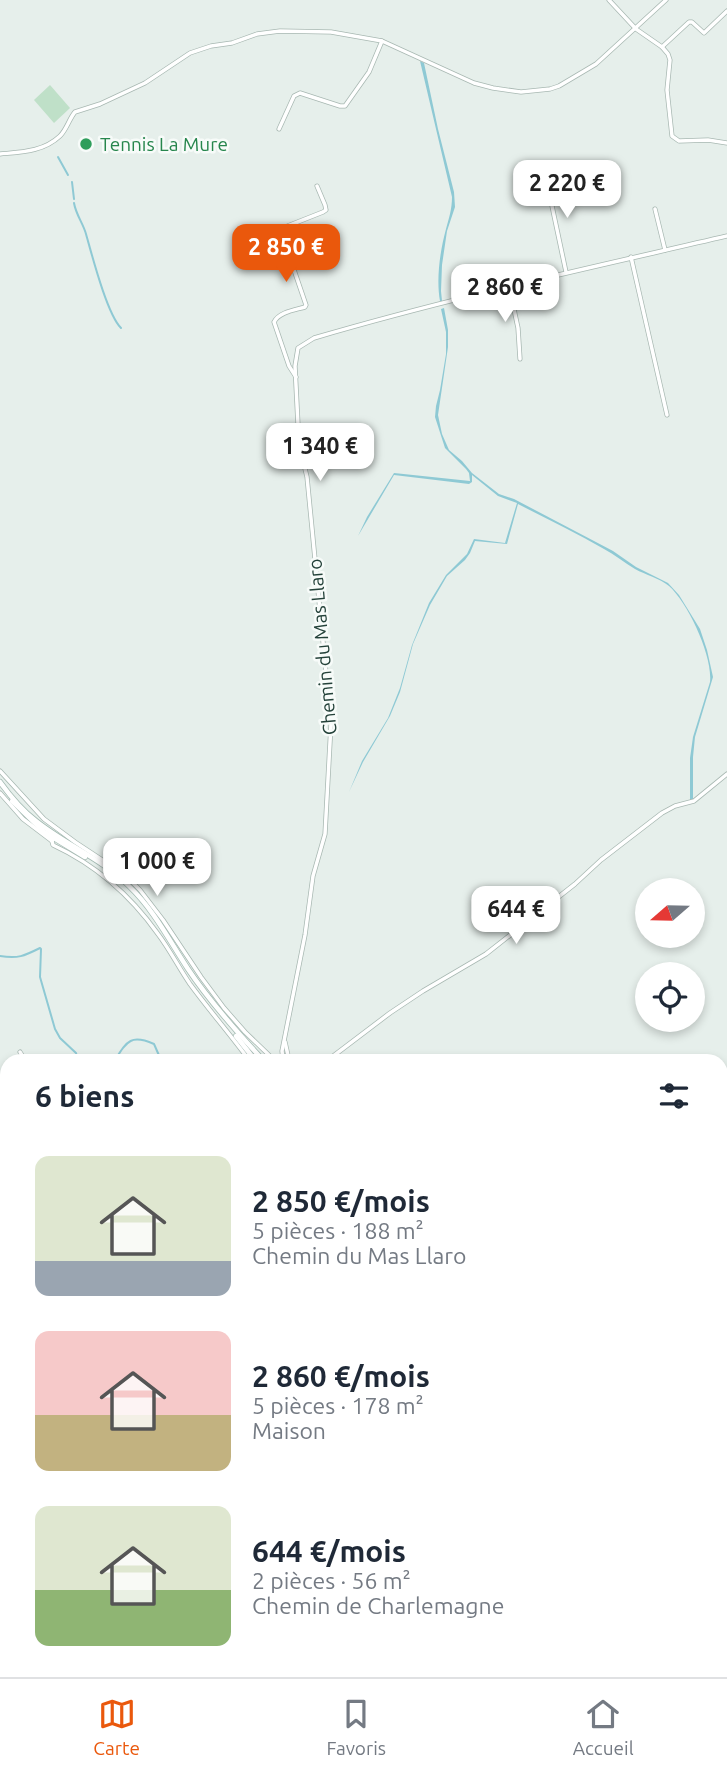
<!DOCTYPE html>
<html lang="fr">
<head>
<meta charset="utf-8">
<style>
	:root { --surface:#fff; --page:#f6f6f7; --text:#1f2937; --muted:#747a83; --line:#e0e1e3; --accent:#ea580c }
	body { margin:0; font-family:Ubuntu,sans-serif; background:var(--page); color:var(--text); height:100vh; display:flex; flex-direction:column; font-size:26px; white-space:nowrap }
	* { box-sizing:border-box; margin:0 }
	p { font-size:23px; color:var(--muted) }
	.icon { flex:none; width:38px; height:38px; fill:none; stroke:currentColor; stroke-width:2; stroke-linecap:round; stroke-linejoin:round }
	.map { position:relative; flex:1; overflow:hidden }
	.drawer { position:absolute; left:0px; top:1054px; width:728px; height:625px; display:flex; flex-direction:column; background:var(--surface); border-radius:21px 21px 0 0; box-shadow:0 4px 10px #0003 }
	.drawer>* { flex:none }
	.needle { width:46px; rotate:250deg }
	.fabs { position:absolute; left:635px; top:878px; display:grid; gap:14px }
	.fabs a { display:grid; place-items:center; width:70px; height:70px; border-radius:50%; background:var(--surface); box-shadow:0 4px 10px #0003; font-size:35px }
	.price { position:absolute; translate:-50% -60px; padding:0 16px; border-radius:14px; background:#fff; color:#222; font-size:23px; line-height:46px; filter:drop-shadow(0 2px 4px #0008) }
	.price::after { content:''; position:absolute; left:50%; top:42px; width:21px; height:16px; margin-left:-10px; background:inherit; clip-path:polygon(0 0,100% 0,50% 100%) }
	.price.active { background:var(--accent); color:#fff }
	ul { padding:0; list-style:none }
	li { display:flex; align-items:center; gap:21px; height:175px; padding:0 35px }
	li span { display:grid; place-items:center; flex:none; width:196px; height:140px; border-radius:14px; color:#555 }
	li>.icon { margin-inline-start:auto }
	span .icon { width:84px; height:84px; fill:#fffc; stroke-width:1 }
	li b { font-size:30px }
	h2 { display:flex; justify-content:space-between; align-items:center; height:84px; padding:0 35px; font-size:30px }
	.tab-bar { display:flex; justify-content:space-around; align-items:center; height:98px; border-top:2px solid var(--line); background:var(--surface); font-size:19px; color:var(--muted) }
	.tab-bar a { display:grid; justify-items:center; gap:4px }
	.tab-bar .active { color:var(--accent) }
	.map>svg:first-child { display:block }
</style>
</head>
<body>
<div class="map">
<svg width="727" height="1677" viewBox="0 0 727 1677">
	<rect width="100%" height="100%" fill="#e6efeb"/>
	<g fill="#d4dfda">
		<path d="M721,1315L727,1330V1417L721,1418Z"/>
		<path d="M721,1425H726L727,1426V1564L721,1559Z"/>
	</g>
	<path fill="#bfe0c8" d="M50,85L70,108L54,123L34,100Z"/>
	<g fill="#8ec9d4">
		<path d="M420,61L424,63L438,129L454,192L455,207L447,231L442,265L441,291L442,301H440C436,279 440,251 446,229C449,218 452,209 452,197Z"/>
		<path d="M444,308L448,330V347L438,415L442,434L449,450L462,461L472,473L499,494L514,499L594,541L613,551L636,567L668,583L679,595L700,629L707,650L713,677L695,737L693,757V800H690V758L693,737L710,682C713,656 688,603 669,586C659,578 646,575 635,569C625,563 615,555 604,549C576,533 547,519 518,504L507,544L475,541L470,553L465,560L447,576L430,605L413,644L400,692L390,716L363,762L349,792L362,761L388,718L400,688L412,645L429,603L446,575L467,554L474,539L505,543L517,503L498,496L472,475V482L469,484L394,475L358,536L367,517L394,473L470,481L469,473L466,469L445,448L435,417L436,406L440,390L446,354V332L441,309Z"/>
	</g>
	<g fill="none" stroke-linecap="round" stroke-linejoin="round">
		<g stroke="#8ec9d4" stroke-width="2">
			<path d="M58,157L68,175"/>
			<path d="M72,182L74,199"/>
			<path d="M74,203C76,215 83,223 86,234C92,255 107,314 121,328"/>
			<path d="M0,956C18,959 24,956 40,948L41,949L40,977L55,1029L60,1038L76,1053L78,1060"/>
			<path d="M115,1060C127,1041 131,1034 154,1044L161,1060"/>
			<path d="M0,1182L7,1218"/>
			<path d="M0,1230L7,1231"/>
			<path d="M0,1274L7,1291"/>
			<path d="M36,1671L38,1677"/>
			<path d="M430,1671L437,1677"/>
			<path d="M610,1671L616,1677"/>
		</g>
		<g stroke="#a8b8b2" stroke-width="5">
			<g id="minor">
				<path d="M609,0L636,29L662,47L668,54L670,60L667,90L672,136L679,141L708,140L727,143"/>
				<path d="M662,47L689,22H692L704,33L727,11"/>
				<path d="M279,129L294,96L300,93L340,106H345L369,72L382,41"/>
				<path d="M0,154C21,152 43,152 60,136C67,129 69,119 75,112L100,104L145,83L190,53L211,46L232,43L257,34L280,31L331,32L382,41L474,83L493,88L521,92L550,89L559,86L596,64L666,0"/>
				<path d="M545,173L566,272"/>
				<path d="M655,209L665,250"/>
				<path d="M631,257L667,415"/>
				<path d="M509,286L518,328L520,359"/>
				<path d="M296,377L289,366L274,322C279,312 295,310 305,307L306,305L280,229L323,212L326,210L325,205L317,186"/>
				<path d="M0,771L44,819L75,842L125,875L140,890L163,920L201,977L224,1008L245,1032L271,1057L289,1058"/>
				<path d="M0,793L23,819L52,841"/>
				<path d="M53,838L52,841L53,845C96,865 131,896 158,934C170,950 179,968 190,984C209,1010 230,1034 249,1060"/>
				<path d="M285,1042L289,1060"/>
				<path d="M20,1052L25,1060"/>
				<path d="M283,1060L282,1051L305,935L313,876L325,834L331,724L307,477L299,444L295,366L298,348L314,338C450,298 589,268 727,236"/>
				<path d="M328,1060L390,1013L423,991L486,954L575,884L601,860L662,813L675,806L694,801L727,774"/>
				<path d="M0,1434L7,1433"/>
				<path d="M721,1580L727,1584"/>
				<path d="M721,1625L727,1623"/>
				<path d="M292,1671L302,1677"/>
				<path d="M637,1677L638,1671"/>
			</g>
		</g>
		<g stroke="#a8b8b2" stroke-width="5">
			<path id="tertiary" d="M721,1421H727"/>
		</g>
		<g stroke="#a4bbb3" stroke-width="6">
			<g id="secondary">
				<path d="M0,782C10,796 23,811 36,821C66,845 102,859 129,886C154,910 169,940 188,969C210,1002 236,1031 263,1060"/>
				<path d="M12,801L44,832L85,857"/>
				<path d="M236,1036L255,1060"/>
				<path d="M721,1568L727,1571"/>
				<path d="M721,1571L727,1575"/>
			</g>
		</g>
		<use href="#minor" stroke="#fff" stroke-width="3.5"/>
		<use href="#tertiary" stroke="#fff" stroke-width="3.5"/>
		<use href="#secondary" stroke="#fff" stroke-width="4.5"/>
	</g>
	<circle fill="#2e9e5b" stroke="#f7fbf9" stroke-width="2.5" cx="86" cy="144" r="7"/>
	<g text-anchor="middle" stroke-width="5" stroke-linejoin="round" paint-order="stroke">
		<g font-size="19" fill="#27864d" stroke="#f7fbf9" text-anchor="start">
			<text x="100" y="151">Tennis La Mure</text>
		</g>
		<g font-size="19" fill="#24423a" stroke="#f7fbf9">
			<text transform="translate(322 647) rotate(-95)" y="7">Chemin du Mas Llaro</text>
		</g>
	</g>
</svg>
<div class="fabs">
<a><svg class="needle" viewBox="-14 -14 28 28"><path d="M0-13l5 13h-10z" fill="#e53935"/><path d="M0 13l5-13h-10z" fill="#747a83"/></svg></a>
<a><svg class="icon" aria-label="locate" viewBox="0 0 24 24"><circle cx="12" cy="12" r="6"/><path d="M12 2v4M12 18v4M2 12h4M18 12h4"/></svg></a>
</div>
<b class="price" style="left:567px;top:220px">2 220 €</b>
<b class="price active" style="left:286px;top:284px">2 850 €</b>
<b class="price" style="left:505px;top:324px">2 860 €</b>
<b class="price" style="left:320px;top:483px">1 340 €</b>
<b class="price" style="left:157px;top:898px">1 000 €</b>
<b class="price" style="left:516px;top:946px">644 €</b>
<section class="drawer">
<h2>6 biens<svg class="icon" aria-label="filters" viewBox="0 0 24 24"><path d="M4 7h16M4 17h16"/><circle cx="9" cy="7" r="2"/><circle cx="15" cy="17" r="2"/></svg></h2>
<ul>
<li><span style="background:linear-gradient(#dfe7d0 75%,#9aa5b1 0)"><svg class="icon" aria-label="home" viewBox="0 0 24 24"><path d="M3 11l9-7 9 7M6 9v11h12V9"/></svg></span><div><b>2 850 €/mois</b><p>5 pièces · 188 m²</p><p>Chemin du Mas Llaro</p></div></li>
<li><span style="background:linear-gradient(#f6c9c9 60%,#c2b280 0)"><svg class="icon" aria-label="home" viewBox="0 0 24 24"><path d="M3 11l9-7 9 7M6 9v11h12V9"/></svg></span><div><b>2 860 €/mois</b><p>5 pièces · 178 m²</p><p>Maison</p></div></li>
<li><span style="background:linear-gradient(#dfe7d0 60%,#8fb573 0)"><svg class="icon" aria-label="home" viewBox="0 0 24 24"><path d="M3 11l9-7 9 7M6 9v11h12V9"/></svg></span><div><b>644 €/mois</b><p>2 pièces · 56 m²</p><p>Chemin de Charlemagne</p></div></li>
</ul>
</section>
</div>
<nav class="tab-bar">
<a class="active"><svg class="icon" aria-label="map" viewBox="0 0 24 24"><path d="M3 6l6-2 6 2 6-2v14l-6 2-6-2-6 2zM9 4v14M15 6v14"/></svg>Carte</a>
<a><svg class="icon" aria-label="saved" viewBox="0 0 24 24"><path d="M7 4h10v16l-5-4-5 4z"/></svg>Favoris</a>
<a><svg class="icon" aria-label="home" viewBox="0 0 24 24"><path d="M3 11l9-7 9 7M6 9v11h12V9"/></svg>Accueil</a>
</nav>
</body>
</html>
